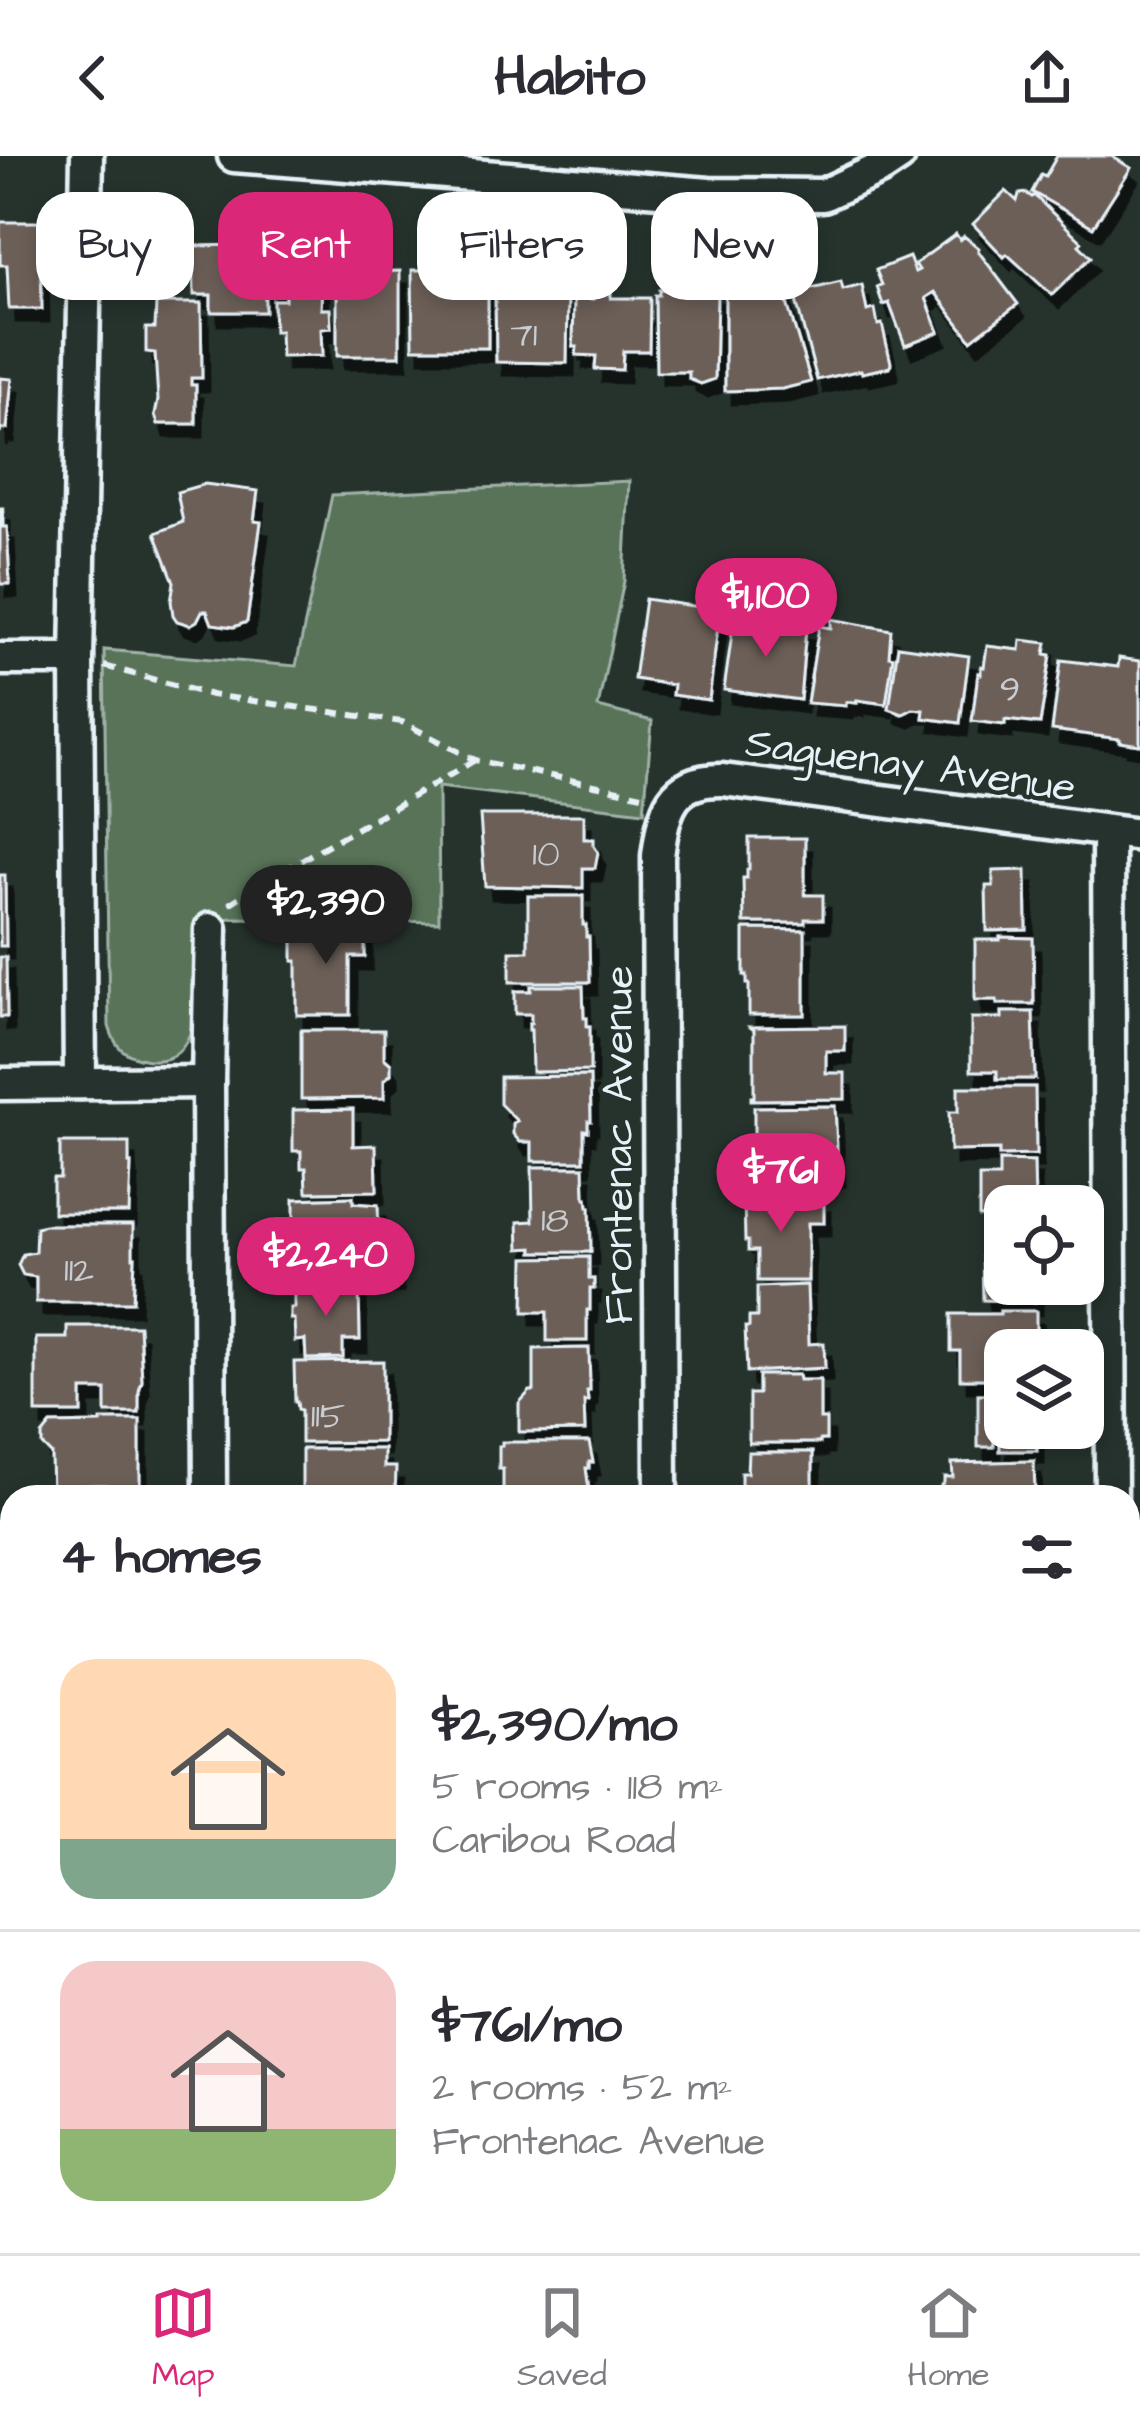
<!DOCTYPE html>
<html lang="en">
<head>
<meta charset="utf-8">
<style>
	:root { --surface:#fff; --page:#f2f2f3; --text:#2b2b33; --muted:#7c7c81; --line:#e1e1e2; --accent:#db2777 }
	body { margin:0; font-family:"Architects Daughter",sans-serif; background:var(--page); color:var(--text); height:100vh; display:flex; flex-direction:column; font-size:45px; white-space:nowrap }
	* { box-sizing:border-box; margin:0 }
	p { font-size:39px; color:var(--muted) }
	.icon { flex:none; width:66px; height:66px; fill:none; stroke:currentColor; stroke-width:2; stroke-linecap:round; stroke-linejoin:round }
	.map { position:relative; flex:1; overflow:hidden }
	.drawer { position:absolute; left:0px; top:1329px; width:1140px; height:768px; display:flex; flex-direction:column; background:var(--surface); border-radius:36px 36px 0 0; box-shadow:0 6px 18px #0003 }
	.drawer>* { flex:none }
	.guide { position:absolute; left:36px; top:36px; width:1068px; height:108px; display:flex; gap:24px }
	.fabs { position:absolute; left:984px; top:1029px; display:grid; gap:24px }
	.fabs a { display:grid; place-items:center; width:120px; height:120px; border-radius:24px; background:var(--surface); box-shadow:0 6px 18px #0003; font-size:60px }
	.price { position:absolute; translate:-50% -102px; padding:0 27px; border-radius:42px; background:var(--accent); color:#fff; font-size:39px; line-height:78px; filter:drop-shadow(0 3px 6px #0008) }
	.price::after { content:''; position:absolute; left:50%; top:72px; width:36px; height:27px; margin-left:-18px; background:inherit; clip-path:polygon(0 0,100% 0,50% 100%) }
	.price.selected { background:#222; color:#fff }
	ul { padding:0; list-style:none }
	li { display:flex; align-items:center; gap:36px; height:300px; padding:0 60px }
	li+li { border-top:3px solid var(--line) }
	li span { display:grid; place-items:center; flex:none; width:336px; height:240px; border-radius:36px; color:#555 }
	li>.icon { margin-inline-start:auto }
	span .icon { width:144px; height:144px; fill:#fffc; stroke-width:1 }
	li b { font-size:51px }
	h2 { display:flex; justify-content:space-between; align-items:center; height:144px; padding:0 60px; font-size:51px }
	.tag { padding:0 42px; border-radius:36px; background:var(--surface); box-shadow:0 6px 18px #0003; font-size:42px; line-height:108px }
	.tag.selected { background:var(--accent); color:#fff }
	header { display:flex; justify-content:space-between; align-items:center; height:156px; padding:0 60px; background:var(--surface); font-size:54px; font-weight:700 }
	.tab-bar { display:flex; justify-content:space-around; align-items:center; height:168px; border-top:3px solid var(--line); background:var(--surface); font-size:33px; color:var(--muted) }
	.tab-bar a { display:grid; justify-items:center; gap:6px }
	.tab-bar .selected { color:var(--accent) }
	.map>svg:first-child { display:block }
</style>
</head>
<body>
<header><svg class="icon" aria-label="back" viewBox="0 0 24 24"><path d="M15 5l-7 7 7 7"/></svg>Habito<svg class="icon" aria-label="share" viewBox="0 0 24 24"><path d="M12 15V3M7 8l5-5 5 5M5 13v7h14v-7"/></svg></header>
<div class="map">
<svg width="1140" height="2097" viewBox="0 0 1140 2097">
	<defs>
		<filter id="shadow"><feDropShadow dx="7" dy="13" stdDeviation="0" flood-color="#0009"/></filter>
	</defs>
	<rect width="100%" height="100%" fill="#26332d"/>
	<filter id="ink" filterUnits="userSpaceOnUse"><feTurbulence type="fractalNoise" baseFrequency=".00833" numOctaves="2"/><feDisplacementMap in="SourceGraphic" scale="24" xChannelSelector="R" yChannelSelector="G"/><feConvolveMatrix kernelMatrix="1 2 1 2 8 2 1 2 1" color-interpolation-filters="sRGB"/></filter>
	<g filter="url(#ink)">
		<rect fill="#3b403a" x="269" y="2085" width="632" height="12"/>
		<path fill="#597359" stroke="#a0b2a8" stroke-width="3" d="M629,325L624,425L598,551L652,565L644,656L438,631L439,766L236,762L195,764C195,806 214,922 139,902C120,897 114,887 109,870L104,494L296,510L332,339Z"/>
		<g fill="#6c5f59" stroke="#e8f1f8" stroke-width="3" filter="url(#shadow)">
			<path d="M1057,0H1111L1131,12L1093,71L1032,36L1041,19L1045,21Z"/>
			<path d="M1006,35L1017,45L1019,38L1026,37L1032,41L1034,39L1082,86L1079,89L1091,101L1052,139L1007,98L1004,101L973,68Z"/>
			<path d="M0,66H40L42,153H9L7,109H0Z"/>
			<path d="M956,78L960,84L964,80L979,92L978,95L1018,148L971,184L935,136L926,142L939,176L905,189L889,147L883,149L877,131L882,129L876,114L909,101L915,116L919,114L915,108Z"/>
			<path d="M244,80H264L265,156H211V139H194L193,90L244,89Z"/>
			<path d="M323,96L321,153H330L331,172L321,173L322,200L281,201L280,175L274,176L273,144H285V137H270L269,97Z"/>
			<path d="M443,109H458V114H488V192H413L412,114H443Z"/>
			<path d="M400,115V200H337V116Z"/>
			<path d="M841,126L843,134L862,129L867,155L875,153L878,169L882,168L891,207L890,211L862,217L861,214L817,224L794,137Z"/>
			<path d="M531,131H546L547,138L568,137L567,207L496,206L495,134L513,133L514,138H531Z"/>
			<path d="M659,134H714L717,138L715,223L701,228L689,223V216H656L655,139H659Z"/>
			<path d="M783,134L811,226L782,233L725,235V139H762Z"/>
			<path d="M593,136L611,137V142H650L649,195H623L622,214L595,213L596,200L576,199L577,191H573L574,142L593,143Z"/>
			<path d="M156,147H201L202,222H191V229H196V268H158L155,259L158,244L155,197L146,196V172H155Z"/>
			<path d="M0,222L12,223L7,273H1L0,277Z"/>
			<path d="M205,328L258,335L254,365L261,366L247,466L234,471L212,468L207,455H202L197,465L190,469L177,465L173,459L171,445L174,426L155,377L183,366L177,336Z"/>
			<path d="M0,352H3V371H7L10,428H0Z"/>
			<path d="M645,443L720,454L709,544L672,539L673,529L634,523Z"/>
			<path d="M734,463L806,472L800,544L724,534Z"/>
			<path d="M831,463L891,474L889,500L893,501L886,548L857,544V547L846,546V550L807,547L819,470L831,472Z"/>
			<path d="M1021,484L1047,487L1045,498L1051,499L1040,568L1005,564V569L972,565L978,517L981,518V510L984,511L987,490L1020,494Z"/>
			<path d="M898,490L969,500L960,567L923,562L924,554L913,553L903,558L889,553Z"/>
			<path d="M1119,502L1140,505V589L1120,586V583L1052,574L1061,504L1118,511Z"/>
			<path d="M480,659H584V683H594V690L598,696L595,712H583V732L485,730Z"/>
			<path d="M749,682H805V739H823V763H805V767H744L743,722H747V714L749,713Z"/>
			<path d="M1026,714L1027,774L987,775L986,730H993V715Z"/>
			<path d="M0,719H5L6,790H0Z"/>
			<path d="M528,740H583V769H586V781H589L590,826H510V795H528Z"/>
			<path d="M350,769L365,771V801H350V859H297V805H293V770Z"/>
			<path d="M744,773L805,774V859H749V828H747V819H744Z"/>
			<path d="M1000,781L1033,782L1034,848H997V844H975V784H1000Z"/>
			<path d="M0,801H6L7,861H0Z"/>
			<path d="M531,830H583L584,862H587V870H590V915L532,916L531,874H529V867H531V858H515V835H531Z"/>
			<path d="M1002,856H1033L1035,923H997V915H971V862H1002Z"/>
			<path d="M845,870V895H826V917H845V943L751,944V941H754V874L750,871Z"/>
			<path d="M301,874H384V902L391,908V918L384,924V942L301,943Z"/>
			<path d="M590,920L591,965H588V975L584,974V1005H532V986H520L513,978V967L517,965L500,948V921Z"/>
			<path d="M958,931H1035L1036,999L999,1000V994L950,995L949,956H958Z"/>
			<path d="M835,950L838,1017L826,1021L823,1031H808V1035H745V991H748L749,980H754V951Z"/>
			<path d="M353,953V990L376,989L377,1035L307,1036L306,1012H301V995H293V954Z"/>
			<path d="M60,987H129V1008H131L129,1057H53V1022H60Z"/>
			<path d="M999,1005L1034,1006L1035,1050H1005V1072H999V1060L979,1061V1021H999Z"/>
			<path d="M532,1011H584L585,1042H587L588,1051H590L591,1096H533V1092L519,1093L518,1066L533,1065Z"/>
			<path d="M807,1040L808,1043H824V1067H808V1125H757V1095H748V1085H745L744,1041Z"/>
			<path d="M353,1041V1047L378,1049L379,1075H361V1080H367V1084H395L396,1123L307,1128V1102H301V1085H294V1043Z"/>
			<path d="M45,1069H133V1101H135L133,1146H36V1121L23,1119L18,1109L23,1098L35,1096L36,1071Z"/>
			<path d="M1001,1080H1005V1128H1035V1146L983,1144L982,1096H1001Z"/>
			<path d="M589,1101V1123H594V1133H590V1154H587V1185H547V1156H524L525,1102Z"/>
			<path d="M807,1129L809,1188L824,1187L825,1212L747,1216L745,1171H749V1161H757V1131Z"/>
			<path d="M359,1130L360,1184H343V1202L306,1203L305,1184L295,1185L294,1163H290V1152H294V1132Z"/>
			<path d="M1000,1155H1036V1187H1041V1194H1005V1223H960V1195H951V1158H1000Z"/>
			<path d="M67,1170H139L142,1225L139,1235V1257H106V1234H82V1257H36V1182H67Z"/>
			<path d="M589,1192L590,1235H587L588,1245H584L585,1275L519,1276V1247L530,1235H534V1193Z"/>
			<path d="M383,1205V1286L301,1287V1254L298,1253L297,1246H295L294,1206Z"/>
			<path d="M758,1219H798L799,1224H820V1263H826V1284H820V1287H749V1238H758Z"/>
			<path d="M1001,1229H1005V1272H1042V1276H1037V1295H1000V1278H994V1291H978V1238H1002Z"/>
			<path d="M101,1264H140V1341H106V1329H87V1341H52L51,1298L42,1289V1279L51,1268L101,1267Z"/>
			<path d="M502,1286H589L593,1306H589V1312H586L590,1341H503V1313H499V1290H502Z"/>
			<path d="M302,1293H384V1311H396L395,1341H302Z"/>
			<path d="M748,1296H813V1341H747V1330H741V1317H747Z"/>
			<path d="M1034,1305L1035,1341H941V1329L944,1326V1321H953L952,1307Z"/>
			<rect x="0" y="1579" width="12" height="62"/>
			<rect x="52" y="2085" width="85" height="12"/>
			<rect x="943" y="2085" width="91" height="12"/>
		</g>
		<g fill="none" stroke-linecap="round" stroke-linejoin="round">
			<g stroke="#e8f1f8" stroke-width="39">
				<g id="minor">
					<path d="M234,0L709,38L823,39L881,12L899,0"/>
					<path d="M0,503H77"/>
					<path d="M1108,676L1111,1341"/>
					<path d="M80,927L77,503L87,0"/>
					<path d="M0,928L208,926"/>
					<path d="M210,1341L208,926L211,773"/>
					<path d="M661,1341L658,700C664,654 670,623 723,624L1140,679"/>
					<path d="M0,1723H12"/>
					<path d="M1128,1745L1140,1748"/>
					<path d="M214,2085V2097"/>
					<path d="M1116,2085V2097"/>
				</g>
			</g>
			<g stroke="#e8f1f8" stroke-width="6" stroke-dasharray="12 9" stroke-linecap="butt">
				<path d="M104,510L211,539L402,566L475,604L642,639"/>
				<path d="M229,748C309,697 394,653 475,604"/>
			</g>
			<use href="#minor" stroke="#26332d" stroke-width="30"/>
		</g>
	</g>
	<g text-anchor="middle" stroke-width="9" stroke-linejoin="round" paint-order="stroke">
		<g font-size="36" fill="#c9ccd0">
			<text x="524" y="190">71</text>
			<text x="1010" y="544">9</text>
			<text x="546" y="709">10</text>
			<text x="555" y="1075">18</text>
			<text x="79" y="1125">112</text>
			<text x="328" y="1271">115</text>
		</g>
		<g font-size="42" fill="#e8f1f8" stroke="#26332d">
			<text transform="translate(911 607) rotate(8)" y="15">Saguenay Avenue</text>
			<text transform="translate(617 989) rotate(-90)" y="15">Frontenac Avenue</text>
		</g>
	</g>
</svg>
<div class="fabs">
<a><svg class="icon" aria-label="locate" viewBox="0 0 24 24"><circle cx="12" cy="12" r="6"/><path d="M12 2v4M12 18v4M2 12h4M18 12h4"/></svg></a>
<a><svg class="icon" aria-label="layers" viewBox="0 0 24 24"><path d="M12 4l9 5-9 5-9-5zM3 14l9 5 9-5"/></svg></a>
</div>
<b class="price" style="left:766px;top:504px">$1,100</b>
<b class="price selected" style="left:326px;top:811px">$2,390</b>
<b class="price" style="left:781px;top:1079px">$761</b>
<b class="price" style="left:326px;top:1163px">$2,240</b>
<div class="guide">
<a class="tag">Buy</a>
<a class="tag selected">Rent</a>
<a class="tag">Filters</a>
<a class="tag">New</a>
</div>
<section class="drawer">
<h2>4 homes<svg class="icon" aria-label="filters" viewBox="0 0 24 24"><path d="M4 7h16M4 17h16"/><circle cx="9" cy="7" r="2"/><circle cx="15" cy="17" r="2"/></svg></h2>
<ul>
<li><span style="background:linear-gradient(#ffd9b3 75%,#7fa58c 0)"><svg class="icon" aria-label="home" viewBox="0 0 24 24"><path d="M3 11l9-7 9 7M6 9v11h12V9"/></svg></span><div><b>$2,390/mo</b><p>5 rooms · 118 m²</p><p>Caribou Road</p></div></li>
<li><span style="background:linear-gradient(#f6c9c9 70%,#8fb573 0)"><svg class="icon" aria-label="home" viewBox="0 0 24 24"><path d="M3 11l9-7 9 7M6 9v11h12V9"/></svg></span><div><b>$761/mo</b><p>2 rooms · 52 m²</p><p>Frontenac Avenue</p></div></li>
</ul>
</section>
</div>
<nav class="tab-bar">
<a class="selected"><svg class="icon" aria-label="map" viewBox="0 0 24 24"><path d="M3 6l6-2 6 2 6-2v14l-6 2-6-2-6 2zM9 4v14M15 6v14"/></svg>Map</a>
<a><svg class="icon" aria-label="saved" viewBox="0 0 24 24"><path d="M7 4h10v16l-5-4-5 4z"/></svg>Saved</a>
<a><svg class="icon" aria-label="home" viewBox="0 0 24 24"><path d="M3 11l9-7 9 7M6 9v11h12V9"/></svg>Home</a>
</nav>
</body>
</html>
